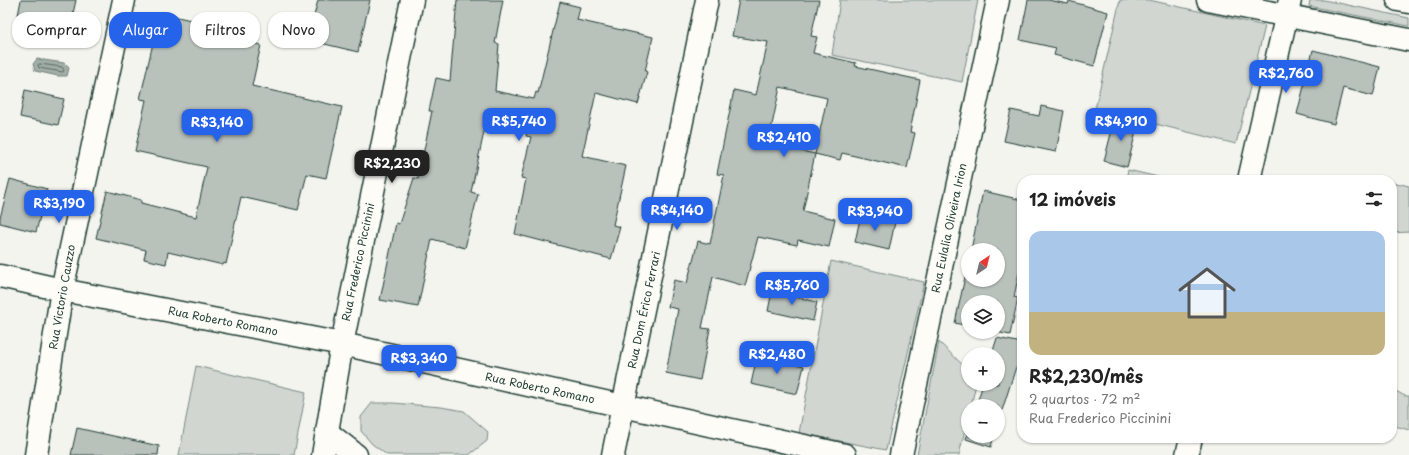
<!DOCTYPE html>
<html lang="pt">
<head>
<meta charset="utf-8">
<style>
	:root { --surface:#fff; --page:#f2f2f2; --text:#222; --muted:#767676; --accent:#2563eb }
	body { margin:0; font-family:"Playpen Sans",sans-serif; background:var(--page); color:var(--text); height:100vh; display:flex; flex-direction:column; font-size:15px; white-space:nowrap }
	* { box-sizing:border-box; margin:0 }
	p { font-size:13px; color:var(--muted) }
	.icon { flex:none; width:22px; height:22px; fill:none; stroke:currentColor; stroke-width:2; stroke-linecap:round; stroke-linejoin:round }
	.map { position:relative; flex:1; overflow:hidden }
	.drawer { position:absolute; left:1017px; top:175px; width:380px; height:268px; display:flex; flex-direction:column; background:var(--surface); border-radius:16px; box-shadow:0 1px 3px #0004 }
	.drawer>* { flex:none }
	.guide { position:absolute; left:12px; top:12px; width:380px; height:36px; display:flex; gap:8px }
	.needle { width:26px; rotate:35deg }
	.controls { position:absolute; left:961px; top:243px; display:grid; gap:8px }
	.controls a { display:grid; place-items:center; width:44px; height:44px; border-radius:50%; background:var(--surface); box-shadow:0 1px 3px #0004; font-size:20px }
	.price { position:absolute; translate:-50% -34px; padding:0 9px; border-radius:8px; background:var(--accent); color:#fff; font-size:13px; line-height:26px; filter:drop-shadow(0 1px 2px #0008) }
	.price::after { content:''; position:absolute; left:50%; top:24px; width:12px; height:9px; margin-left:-6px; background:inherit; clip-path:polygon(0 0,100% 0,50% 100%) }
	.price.current { background:#222; color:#fff }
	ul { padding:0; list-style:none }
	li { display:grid; align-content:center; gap:8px; height:212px; padding:0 12px }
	li span { display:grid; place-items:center; height:124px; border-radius:12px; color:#555 }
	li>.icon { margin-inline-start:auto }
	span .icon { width:72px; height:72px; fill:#fffc; stroke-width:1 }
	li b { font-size:17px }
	h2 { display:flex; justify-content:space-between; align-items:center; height:48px; padding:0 12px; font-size:17px }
	.chip { padding:0 14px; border-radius:16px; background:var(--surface); box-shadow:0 1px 3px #0004; font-size:14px; line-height:36px }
	.chip.current { background:var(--accent); color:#fff }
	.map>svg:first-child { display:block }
</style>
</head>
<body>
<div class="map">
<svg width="1409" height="455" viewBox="0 0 1409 455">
	<rect width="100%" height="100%" fill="#f4f4ef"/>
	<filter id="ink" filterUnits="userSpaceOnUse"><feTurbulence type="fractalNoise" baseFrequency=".025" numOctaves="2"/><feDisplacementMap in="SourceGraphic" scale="8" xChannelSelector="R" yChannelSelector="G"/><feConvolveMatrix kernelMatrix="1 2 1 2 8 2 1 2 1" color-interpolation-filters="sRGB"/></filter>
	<g filter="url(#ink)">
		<g fill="#d1d6d1" stroke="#788a82">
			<path d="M840,0H978L962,82L832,55Z"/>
			<path d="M1120,0H1149L1265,26L1236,144L1095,109Z"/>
			<path d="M1310,0H1324L1409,18V26L1309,6Z"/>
			<path d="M1128,170L1171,180H1126Z"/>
			<path d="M1392,182L1409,186V232L1392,233Z"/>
			<path d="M831,261L924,282L886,450L799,433Z"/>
			<path d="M939,342L968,370V384H976L971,406H968V417L959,455H917Z"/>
			<path d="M196,366L306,392L294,455H179Z"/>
			<path d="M1392,389L1405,396H1409V430L1392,425Z"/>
			<path d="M372,403H393L441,407L464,411L488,432L487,441L469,455H387L372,444L361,431V417Z"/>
		</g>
		<path fill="#a3aea7" stroke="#6e8179" d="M37,59L64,63L69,68L67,76H58L35,71L33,64Z"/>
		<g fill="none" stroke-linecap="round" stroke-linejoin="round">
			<path stroke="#546a62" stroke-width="1" d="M40,64L62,67L64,70L63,72L39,68L38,65Z"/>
		</g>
		<g fill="#b9c1bb" stroke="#1f3d34">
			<path d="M21,0H76L69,32L17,20Z"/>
			<path d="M318,0H370L358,52L308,40Z"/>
			<path d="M457,0H503L495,43L499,44L495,91L534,99L536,92L538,93L560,2L580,7L577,20L653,37L645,71L647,72L638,104L596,93L582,156L626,166L613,225L620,227L611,259L515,234L526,179L521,178L531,137L526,136L527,132L486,123L471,192L478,194L465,248L432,239L418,307L380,300L396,223L399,224L414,178L418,179L432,111H429L436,78L450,81Z"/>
			<path d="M739,0H819L811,36L817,37L813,53L856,63L855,66L920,80L910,132L915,133L907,168L842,153L840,160L815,154L827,98L780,87L768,144L815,154L803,211L835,219L829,247L798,240L797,245L758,237L745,286L713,277L702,328L710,329L700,380L666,373L678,309L668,307L674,280L687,283L698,241L710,244L724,175L717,174L734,90L756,95L768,42L732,36Z"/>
			<path d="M1028,0H1048L1068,4L1069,1L1108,12L1094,66L1054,55L1056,48L1020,40Z"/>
			<path d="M160,13L200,22L198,31L261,45L252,86L342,107L326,178L307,174L298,210L241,197L226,264L224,263L223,265L168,252L166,264L144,259L146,250L96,238L107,191L141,200V203L196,217L207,167L135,151L146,100L140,99Z"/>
			<path d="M1313,50L1380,67L1373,96L1343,88L1334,124L1297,114Z"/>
			<path d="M25,90L64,99L58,125L20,117Z"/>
			<path d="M1041,106L1064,111L1056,152L1004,141L1011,110L1039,116Z"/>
			<path d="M1115,118L1138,124L1127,167L1104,161Z"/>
			<path d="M10,179L47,189L36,232L0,223V218Z"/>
			<path d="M983,191L1022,200V258L1014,297L1018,298L1010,335L996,332H998V302H968V326L955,323L968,263V280H998V250H971Z"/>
			<path d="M861,214L895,222L889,250L855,242Z"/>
			<path d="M772,291L817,302L813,321L768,311Z"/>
			<path d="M997,338L1022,343V368L1016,367L998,423V406H976L983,384H998V354H992Z"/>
			<path d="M757,356L804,366L797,394L751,384Z"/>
			<path d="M77,428L159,446L158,455H71Z"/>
			<path d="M968,432V436H994L991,447L966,439Z"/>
		</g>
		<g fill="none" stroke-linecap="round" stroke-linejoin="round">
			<g stroke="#1f3d34" stroke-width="25">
				<g id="minor">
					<path d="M1208,0L1409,40"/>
					<path d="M1398,0L1409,2"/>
					<path d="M1249,180L1290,0"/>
					<path d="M0,276L62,290L342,344L845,455"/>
					<path d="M327,432L356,455"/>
					<path d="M36,455L62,290L124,0"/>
					<path d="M323,455L342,344L412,0"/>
					<path d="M613,455L707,0"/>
					<path d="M901,455L998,0"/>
					<path d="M1187,455L1191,438"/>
				</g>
			</g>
			<use href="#minor" stroke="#fdfcf7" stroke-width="22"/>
		</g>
	</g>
	<g text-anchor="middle" stroke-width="3" stroke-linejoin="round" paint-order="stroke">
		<g font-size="11" fill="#1f3d34" stroke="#fdfcf7">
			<text transform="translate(949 228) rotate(-78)" y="4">Rua Eulalia Oliveira Irion</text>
			<text transform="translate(358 262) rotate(-78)" y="4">Rua Frederico Piccinini</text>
			<text transform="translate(62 297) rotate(-80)" y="4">Rua Victorio Cauzzo</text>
			<text transform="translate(644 310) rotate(-78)" y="4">Rua Dom Érico Ferrari</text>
			<text transform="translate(223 321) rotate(11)" y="4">Rua Roberto Romano</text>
			<text transform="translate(540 388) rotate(12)" y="4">Rua Roberto Romano</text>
		</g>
	</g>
</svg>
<div class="controls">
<a><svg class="needle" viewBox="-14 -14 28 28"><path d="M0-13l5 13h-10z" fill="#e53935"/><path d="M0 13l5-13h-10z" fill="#767676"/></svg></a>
<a><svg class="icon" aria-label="layers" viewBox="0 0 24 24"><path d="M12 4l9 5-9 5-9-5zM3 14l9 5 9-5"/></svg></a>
<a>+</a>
<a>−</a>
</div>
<b class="price" style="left:1286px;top:94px">R$2,760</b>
<b class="price" style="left:519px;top:142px">R$5,740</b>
<b class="price" style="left:1121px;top:142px">R$4,910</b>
<b class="price" style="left:217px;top:143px">R$3,140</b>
<b class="price" style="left:784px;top:158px">R$2,410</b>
<b class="price current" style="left:392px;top:184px">R$2,230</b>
<b class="price" style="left:59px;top:224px">R$3,190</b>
<b class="price" style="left:677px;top:231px">R$4,140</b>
<b class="price" style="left:875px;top:232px">R$3,940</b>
<b class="price" style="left:792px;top:306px">R$5,760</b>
<b class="price" style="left:777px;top:375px">R$2,480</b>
<b class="price" style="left:419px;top:379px">R$3,340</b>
<div class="guide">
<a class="chip">Comprar</a>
<a class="chip current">Alugar</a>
<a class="chip">Filtros</a>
<a class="chip">Novo</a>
</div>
<section class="drawer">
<h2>12 imóveis<svg class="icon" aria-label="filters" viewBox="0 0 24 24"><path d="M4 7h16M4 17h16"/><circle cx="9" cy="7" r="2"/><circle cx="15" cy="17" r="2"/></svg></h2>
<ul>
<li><span style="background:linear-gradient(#a9c7e8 65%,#c2b280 0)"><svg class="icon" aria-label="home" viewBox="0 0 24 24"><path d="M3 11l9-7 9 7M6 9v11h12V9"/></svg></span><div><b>R$2,230/mês</b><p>2 quartos · 72 m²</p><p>Rua Frederico Piccinini</p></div></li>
</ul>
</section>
</div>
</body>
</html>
